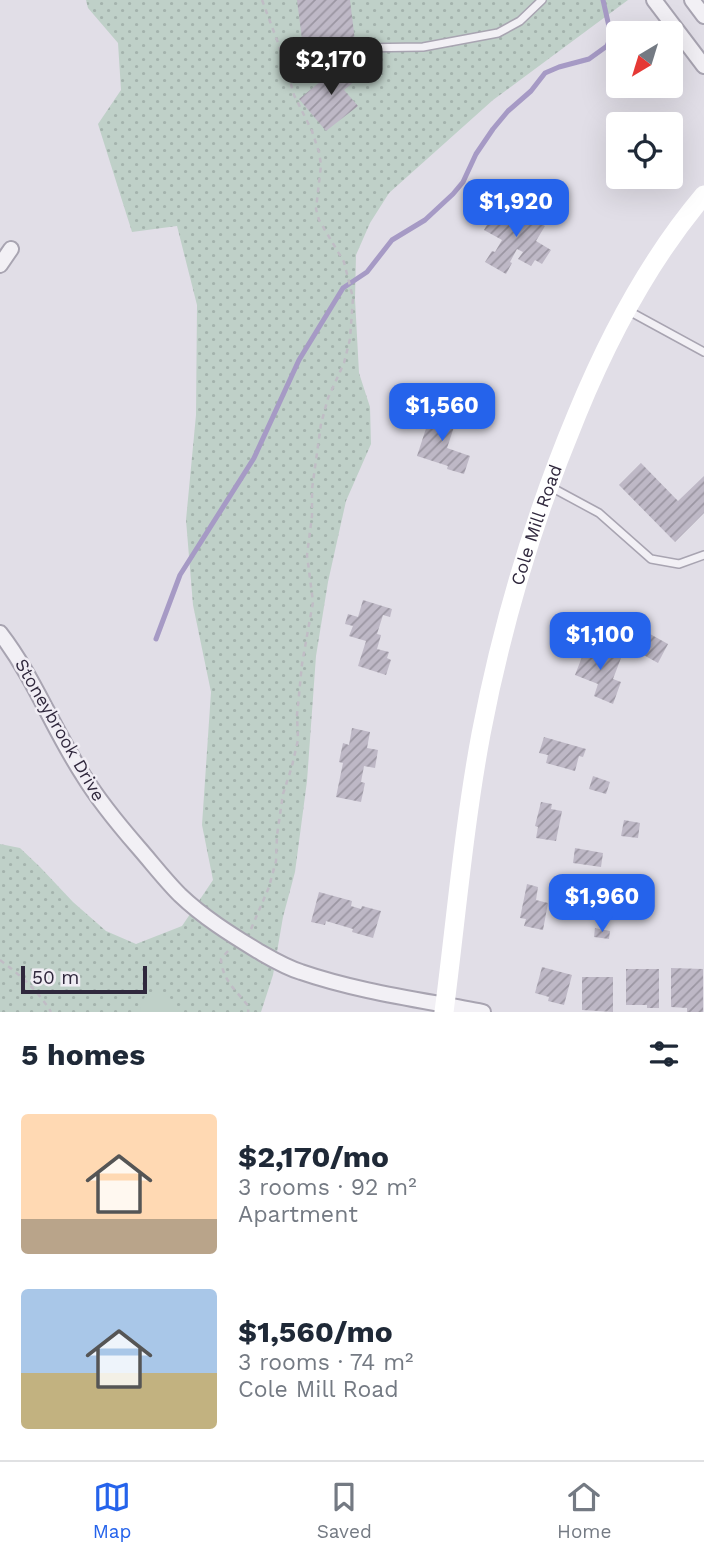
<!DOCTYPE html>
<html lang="en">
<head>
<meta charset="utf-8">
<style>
	:root { --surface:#fff; --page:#f2f2f3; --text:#1f2937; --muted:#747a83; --line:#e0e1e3; --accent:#2563eb }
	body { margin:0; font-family:"Work Sans",sans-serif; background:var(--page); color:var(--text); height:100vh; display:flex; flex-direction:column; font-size:26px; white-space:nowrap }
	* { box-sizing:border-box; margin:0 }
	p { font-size:23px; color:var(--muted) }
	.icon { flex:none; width:38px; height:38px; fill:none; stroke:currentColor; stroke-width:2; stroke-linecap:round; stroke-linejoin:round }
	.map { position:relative; height:1012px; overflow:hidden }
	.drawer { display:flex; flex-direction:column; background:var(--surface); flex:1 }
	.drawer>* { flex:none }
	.needle { width:46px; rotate:218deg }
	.buttons { position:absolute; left:606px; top:21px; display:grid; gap:14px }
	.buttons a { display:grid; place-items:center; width:77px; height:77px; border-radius:7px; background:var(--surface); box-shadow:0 7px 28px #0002; font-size:35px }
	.scale { position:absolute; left:21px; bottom:18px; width:126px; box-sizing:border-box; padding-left:7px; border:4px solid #30283d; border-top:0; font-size:19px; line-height:24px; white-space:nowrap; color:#30283d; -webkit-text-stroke:5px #f0edf4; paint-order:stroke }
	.price { position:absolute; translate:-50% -60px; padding:0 16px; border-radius:14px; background:var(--accent); color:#fff; font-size:23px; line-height:46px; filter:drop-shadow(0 2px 4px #0008) }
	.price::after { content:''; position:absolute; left:50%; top:42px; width:21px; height:16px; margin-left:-10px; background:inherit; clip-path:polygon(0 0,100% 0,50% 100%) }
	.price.current { background:#222; color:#fff }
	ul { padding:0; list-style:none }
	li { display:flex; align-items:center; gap:21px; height:175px; padding:0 21px }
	li span { display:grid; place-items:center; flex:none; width:196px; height:140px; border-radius:7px; color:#555 }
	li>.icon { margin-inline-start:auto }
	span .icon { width:84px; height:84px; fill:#fffc; stroke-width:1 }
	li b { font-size:30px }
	h2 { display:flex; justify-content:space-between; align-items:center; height:84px; padding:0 21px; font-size:30px }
	.tab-bar { display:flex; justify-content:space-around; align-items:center; height:98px; border-top:2px solid var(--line); background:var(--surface); font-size:19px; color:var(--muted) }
	.tab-bar a { display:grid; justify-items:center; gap:4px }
	.tab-bar .current { color:var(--accent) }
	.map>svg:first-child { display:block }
</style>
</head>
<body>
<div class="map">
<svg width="704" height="1012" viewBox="0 0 704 1012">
	<defs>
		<pattern id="grass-dots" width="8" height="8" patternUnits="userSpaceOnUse" patternTransform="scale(1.75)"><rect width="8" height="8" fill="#bfd0c8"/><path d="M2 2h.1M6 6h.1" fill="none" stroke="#a4b3ad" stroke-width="1.8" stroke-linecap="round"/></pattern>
		<pattern id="building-hatch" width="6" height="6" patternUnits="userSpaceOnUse" patternTransform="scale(1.75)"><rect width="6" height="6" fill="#beb8c6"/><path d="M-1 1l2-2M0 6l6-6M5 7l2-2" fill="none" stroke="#9b96a2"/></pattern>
	</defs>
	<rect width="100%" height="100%" fill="#e1dee7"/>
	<path fill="url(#grass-dots)" d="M86,0H628L493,100L389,193L370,223L356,255L355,299L359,373L370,407L371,444L346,501L328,582L316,656L307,781L295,872L283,917L273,975L261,1012H0V844L20,848L40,867L73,902L106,931L136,944L182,926L213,880L202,825L211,692L193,605L186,520L196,415L197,305L177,226L132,232L98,124L121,90L118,43L88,8Z"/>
	<path fill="#bfd0c8" d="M154,992C167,993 175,1000 178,1012H140C140,1001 144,995 154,992Z"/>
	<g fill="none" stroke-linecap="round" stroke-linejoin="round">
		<path stroke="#a69ac5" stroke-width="5" d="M156,639L180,575L254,458L299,360L343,288L367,272L392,240L425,220L453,194L463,182L476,154L493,129L508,111L531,91L545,73L559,67L589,59L607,46L610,39V31L603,0"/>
	</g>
	<g fill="url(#building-hatch)">
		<path d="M297,0H350L355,41L303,47Z"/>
		<path d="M339,58L356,80L344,90L358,106L326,131L299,99L331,73L327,68Z"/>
		<path d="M498,206L518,218L524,209L533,214L531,218L545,226L536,241L551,250L542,264L535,260L531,266L518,259L523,252L517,249L510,262L512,263L506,274L485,262L492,251L495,252L502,240L484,230Z"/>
		<path d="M432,410L457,418L447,448L470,456L464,474L447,469L448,466L417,456Z"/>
		<path d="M641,463L678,501L704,476V513L675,542L619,485Z"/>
		<path d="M363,600L392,609L390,617L383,615L377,634L381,635L377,649L389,652L387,658L391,660L386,675L358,666L366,641L349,636L353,626L345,624L348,614L358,617Z"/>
		<path d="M650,634L668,644L658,663L640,653Z"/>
		<path d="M587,644L621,658L613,679L621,682L613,704L594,696L598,684L575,675Z"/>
		<path d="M352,728L370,732L367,748L378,750L375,768L364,766L361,782L365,783L361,802L336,797L343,763L339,762L343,743L349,745Z"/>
		<path d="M544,737L586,749L583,757L579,756L575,771L546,763L548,755L539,753Z"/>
		<path d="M593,776L610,782L606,794L589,789Z"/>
		<path d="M541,802L552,804L551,809L562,811L556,841L536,838L538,827L535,826Z"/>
		<path d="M624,820L640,823L638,838L621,836Z"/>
		<path d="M575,848L603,853L601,867L573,863Z"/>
		<path d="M527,884L538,887L536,900L548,903L543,930L524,926L526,919L520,918Z"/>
		<path d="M319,892L352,901L351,906L361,909L362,906L381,911L373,938L352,932L353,929L326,921L325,925L311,922Z"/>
		<path d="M595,928L610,931L609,939L594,937Z"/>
		<path d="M542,967L572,975L564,1005L548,1001L549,997L535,993Z"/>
		<path d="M671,968L703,969V1012H687V1008L671,1007Z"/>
		<path d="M626,969H659V1008H647V1005H626Z"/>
		<path d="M582,977H613V1012L582,1010Z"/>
	</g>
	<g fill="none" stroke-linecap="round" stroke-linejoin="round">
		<g stroke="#a8a4b1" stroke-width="10">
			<g id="lane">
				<path d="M285,62L356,48L423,47L498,33L520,21L542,0"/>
				<path d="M627,310L704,352"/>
				<path d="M549,486L599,513L651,559L679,564L704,555"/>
			</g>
		</g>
		<g stroke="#a8a4b1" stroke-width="18">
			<g id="street">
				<path d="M654,0L704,66"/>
				<path d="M692,0L704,16"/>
				<path d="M0,265L11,249"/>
				<path d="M0,633C34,677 53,729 83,775C99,801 118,824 138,847C152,863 165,880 180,895C203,917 230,934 258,951C272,959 285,967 301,972C359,992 422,1000 483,1012"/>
			</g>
		</g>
		<g stroke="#c0bcc5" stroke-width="2.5" stroke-dasharray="5 5" stroke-linecap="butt">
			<path d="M262,0L281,51"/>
			<path d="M251,929L269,887L276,861L277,835L283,794L292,766L298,740L297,715L302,664L313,602L307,555L312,516V489L321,424L328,398L344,363L350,339L353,298L344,262L319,220L316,209L321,165L319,152L312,131L294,95L288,74"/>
			<path d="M228,951L221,959C222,980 237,991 249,1007L248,1012"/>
			<path d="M0,960C21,976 37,989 51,1012"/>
		</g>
		<use href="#lane" stroke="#f2f0f5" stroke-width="7"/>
		<use href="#street" stroke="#f2f0f5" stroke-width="14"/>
		<path stroke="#fff" stroke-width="19" id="s1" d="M444,1012C456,919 464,825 481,734C502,624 534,517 577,414C609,336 649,260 704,195"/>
	</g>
	<g text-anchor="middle" stroke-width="5" stroke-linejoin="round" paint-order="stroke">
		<g font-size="18" fill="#30283d" stroke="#f0edf4">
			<text dy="6" stroke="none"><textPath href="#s1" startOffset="497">Cole Mill Road</textPath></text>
			<text transform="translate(60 730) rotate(60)" y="6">Stoneybrook Drive</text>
		</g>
	</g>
</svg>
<div class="buttons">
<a><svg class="needle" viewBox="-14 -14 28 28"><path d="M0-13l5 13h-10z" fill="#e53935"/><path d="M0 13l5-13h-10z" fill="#747a83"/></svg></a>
<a><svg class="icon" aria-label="locate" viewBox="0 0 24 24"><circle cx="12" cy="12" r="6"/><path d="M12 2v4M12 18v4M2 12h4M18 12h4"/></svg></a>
</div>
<div class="scale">50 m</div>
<b class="price current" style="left:331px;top:97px">$2,170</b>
<b class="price" style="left:516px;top:239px">$1,920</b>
<b class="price" style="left:442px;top:443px">$1,560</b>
<b class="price" style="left:600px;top:672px">$1,100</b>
<b class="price" style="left:602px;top:934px">$1,960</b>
</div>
<section class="drawer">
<h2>5 homes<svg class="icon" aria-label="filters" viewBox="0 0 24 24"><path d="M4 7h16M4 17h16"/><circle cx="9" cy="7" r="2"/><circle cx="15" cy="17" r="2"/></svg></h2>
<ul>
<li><span style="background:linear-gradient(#ffd9b3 75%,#b9a48a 0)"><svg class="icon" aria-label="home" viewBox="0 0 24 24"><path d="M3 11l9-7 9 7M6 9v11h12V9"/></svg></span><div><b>$2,170/mo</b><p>3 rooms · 92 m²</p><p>Apartment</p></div></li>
<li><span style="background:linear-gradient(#a9c7e8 60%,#c2b280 0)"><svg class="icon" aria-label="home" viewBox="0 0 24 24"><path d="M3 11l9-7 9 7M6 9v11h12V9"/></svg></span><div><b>$1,560/mo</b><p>3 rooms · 74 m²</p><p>Cole Mill Road</p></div></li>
</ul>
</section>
<nav class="tab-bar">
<a class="current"><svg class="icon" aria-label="map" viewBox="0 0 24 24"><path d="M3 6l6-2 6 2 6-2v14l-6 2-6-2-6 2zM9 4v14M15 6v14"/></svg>Map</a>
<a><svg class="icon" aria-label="saved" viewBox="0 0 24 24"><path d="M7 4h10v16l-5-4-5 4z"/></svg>Saved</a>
<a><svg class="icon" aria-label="home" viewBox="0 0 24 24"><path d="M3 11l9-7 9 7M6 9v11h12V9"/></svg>Home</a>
</nav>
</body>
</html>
